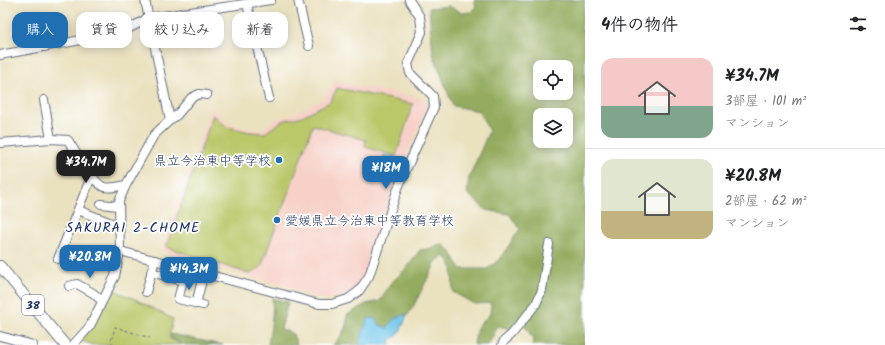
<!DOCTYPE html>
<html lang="ja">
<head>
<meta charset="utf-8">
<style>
	:root { --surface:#fff; --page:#f2f2f2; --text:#202124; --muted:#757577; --line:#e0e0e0; --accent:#1f6fb2 }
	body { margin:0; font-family:Kalam,"Klee One",sans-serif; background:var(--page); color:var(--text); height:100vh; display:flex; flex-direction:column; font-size:15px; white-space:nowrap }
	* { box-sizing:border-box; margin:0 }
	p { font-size:13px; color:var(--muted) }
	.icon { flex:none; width:22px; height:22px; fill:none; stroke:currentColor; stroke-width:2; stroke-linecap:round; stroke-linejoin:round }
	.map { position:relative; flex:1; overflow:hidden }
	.panel { display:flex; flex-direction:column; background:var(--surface); width:300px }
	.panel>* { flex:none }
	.banner { position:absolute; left:12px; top:12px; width:380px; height:36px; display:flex; gap:8px }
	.buttons { position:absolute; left:533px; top:60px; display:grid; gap:8px }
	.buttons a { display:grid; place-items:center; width:40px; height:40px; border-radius:8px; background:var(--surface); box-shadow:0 2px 10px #0003; font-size:20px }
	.price { position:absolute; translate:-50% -34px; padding:0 9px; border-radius:8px; background:var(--accent); color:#fff; font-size:13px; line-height:26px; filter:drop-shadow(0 1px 2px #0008) }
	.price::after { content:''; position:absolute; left:50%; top:24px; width:12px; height:9px; margin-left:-6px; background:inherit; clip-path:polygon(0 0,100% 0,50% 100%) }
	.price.active { background:#222; color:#fff }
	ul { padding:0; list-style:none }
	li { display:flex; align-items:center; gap:12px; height:100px; padding:0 16px }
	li+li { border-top:1px solid var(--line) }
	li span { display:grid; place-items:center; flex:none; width:112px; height:80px; border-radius:12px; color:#555 }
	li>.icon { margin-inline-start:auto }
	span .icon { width:48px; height:48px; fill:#fffc; stroke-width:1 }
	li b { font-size:17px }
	h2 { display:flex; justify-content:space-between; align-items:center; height:48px; padding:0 16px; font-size:17px }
	.pill { padding:0 14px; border-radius:12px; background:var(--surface); box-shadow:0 2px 10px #0003; font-size:14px; line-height:36px }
	.pill.active { background:var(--accent); color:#fff }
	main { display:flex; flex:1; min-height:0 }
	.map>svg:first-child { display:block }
</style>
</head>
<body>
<main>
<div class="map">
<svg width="585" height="345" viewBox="0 0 585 345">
	<rect width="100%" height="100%" fill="#fff"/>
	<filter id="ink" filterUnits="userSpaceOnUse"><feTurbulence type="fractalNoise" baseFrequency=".025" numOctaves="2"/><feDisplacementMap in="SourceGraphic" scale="8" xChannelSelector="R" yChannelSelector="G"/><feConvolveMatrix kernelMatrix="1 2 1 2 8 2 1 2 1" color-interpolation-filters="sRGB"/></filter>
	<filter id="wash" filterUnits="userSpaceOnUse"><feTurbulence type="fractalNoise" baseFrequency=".012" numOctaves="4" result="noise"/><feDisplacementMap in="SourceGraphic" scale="16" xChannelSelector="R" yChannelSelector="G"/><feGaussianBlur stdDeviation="0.9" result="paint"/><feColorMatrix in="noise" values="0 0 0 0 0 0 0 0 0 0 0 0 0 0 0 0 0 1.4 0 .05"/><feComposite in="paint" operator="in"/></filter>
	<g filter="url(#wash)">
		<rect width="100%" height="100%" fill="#eae1bf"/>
		<path fill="#f7d1c8" d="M335,81L421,98L429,104L392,189L364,278L354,290L339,297L321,299L284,286L161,251L211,108L227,123L243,128L262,130L274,120L293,114L323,99Z"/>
		<g fill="#bbc86a" stroke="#6b7c64">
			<path d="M337,88L413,104L396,156L365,147L366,140L313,125L261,267L250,274L166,247L213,115L227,127L250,132L265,133L282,121L302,116L330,102Z"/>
			<path d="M113,290L135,299L173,319L169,338L182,345H92L81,340L100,313Z"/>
		</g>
		<g fill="#94ac5e" stroke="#586e5e" fill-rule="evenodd">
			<path d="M474,0H585L581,30L585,31V345H532L534,340L520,319L510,329L498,326L488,345H474L477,327L490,314L491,303L474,304L453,292L452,266L445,256L437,260L414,305L407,316L397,322L366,345H333C341,336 348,328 347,315L366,304L380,301L391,283L407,268L420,250L428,249L442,243L450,251L461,269H487L499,260L520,229L509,214L486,210L467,193L469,178L489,131L479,111L453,106L433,54L429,8L449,6L462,13L471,12L476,6ZM540,67H566V93H540ZM540,115H566V141H540Z"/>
			<path d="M272,298L288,302L281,329L293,334L297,345H268C270,329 274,314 272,298Z"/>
			<path d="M171,334L217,344L223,345H185L171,338Z"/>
		</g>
		<g fill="#69c3e7" stroke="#4279a2">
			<path d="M384,155L398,158L391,180L377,176Z"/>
			<path d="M406,314C406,322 401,328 398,335L391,339L390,345H359C363,336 363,328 368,319L374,318L380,325L387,328L394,319Z"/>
		</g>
	</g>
	<g filter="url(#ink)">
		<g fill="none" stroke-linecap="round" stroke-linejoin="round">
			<g stroke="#636d80" stroke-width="10">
				<g id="minor">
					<path d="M145,0L170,120"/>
					<path d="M298,0L309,46"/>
					<path d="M247,4L269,98"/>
					<path d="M0,55L108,35L124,31L149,18L271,0"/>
					<path d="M44,100L51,139"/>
					<path d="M0,143L51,139L68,140C74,150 94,184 104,187C111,189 119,186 126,185"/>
					<path d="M101,204L119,206"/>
					<path d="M78,210L119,226"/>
					<path d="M120,251L319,304H332L348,299L359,291L369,276L398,188L434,107L433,96L410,73L408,64L422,32L420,17L409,0"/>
					<path d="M58,259L92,175"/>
					<path d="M151,272L183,281L178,299L203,305"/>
					<path d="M69,286L77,284L93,293L102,301"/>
					<path d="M146,292L155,260"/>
					<path d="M196,304L201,284"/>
					<path d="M0,336L33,345"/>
					<path d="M73,345L90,326L115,276L120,251L119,201L126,185L154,135L170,120L177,115L191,98L199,94L207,95"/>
					<path d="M502,345L504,341L512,334L536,304L542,290L549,244"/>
				</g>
			</g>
			<g stroke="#636d80" stroke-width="12">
				<path id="major" d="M0,266L65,345"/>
			</g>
			<path stroke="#636d80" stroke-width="1" stroke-dasharray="3 3" stroke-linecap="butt" d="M113,345L111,341L115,327L150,338"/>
			<use href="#minor" stroke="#fff" stroke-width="8"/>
			<use href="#major" stroke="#fff" stroke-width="10"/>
		</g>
	</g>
	<g fill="#1f6fb2" stroke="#fff" stroke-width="1.5">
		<circle cx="279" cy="160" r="4"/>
		<circle cx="277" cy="220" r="4"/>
	</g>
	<g text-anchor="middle" stroke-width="3.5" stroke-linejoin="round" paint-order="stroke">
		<rect fill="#fff" stroke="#5f6d8e" stroke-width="1" x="22" y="295" width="22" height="20" rx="3"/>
		<g font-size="12" font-weight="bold" fill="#1b2f5e">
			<text x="33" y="309">38</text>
		</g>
		<g font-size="13" fill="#1b2f5e" stroke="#fff" text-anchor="end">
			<text x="271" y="165">県立今治東中等学校</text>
			<text x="285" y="225" text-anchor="start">愛媛県立今治東中等教育学校</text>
		</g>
		<g font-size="14" letter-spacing="1" fill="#1b2f5e" stroke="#fff">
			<text x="133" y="232">SAKURAI 2-CHOME</text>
		</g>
	</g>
</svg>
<div class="buttons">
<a><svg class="icon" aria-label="locate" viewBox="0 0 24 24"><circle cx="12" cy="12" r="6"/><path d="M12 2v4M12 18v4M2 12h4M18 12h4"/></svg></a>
<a><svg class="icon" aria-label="layers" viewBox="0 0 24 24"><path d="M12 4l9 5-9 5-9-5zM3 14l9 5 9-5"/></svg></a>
</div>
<b class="price active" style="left:86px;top:184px">¥34.7M</b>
<b class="price" style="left:386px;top:190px">¥18M</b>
<b class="price" style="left:90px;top:279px">¥20.8M</b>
<b class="price" style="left:189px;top:291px">¥14.3M</b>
<div class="banner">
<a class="pill active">購入</a>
<a class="pill">賃貸</a>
<a class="pill">絞り込み</a>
<a class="pill">新着</a>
</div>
</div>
<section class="panel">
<h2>4件の物件<svg class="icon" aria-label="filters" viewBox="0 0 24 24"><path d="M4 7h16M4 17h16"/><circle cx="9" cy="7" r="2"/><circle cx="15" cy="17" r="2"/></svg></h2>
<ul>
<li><span style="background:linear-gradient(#f6c9c9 60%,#7fa58c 0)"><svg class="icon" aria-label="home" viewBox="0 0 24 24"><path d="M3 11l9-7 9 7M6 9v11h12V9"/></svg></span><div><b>¥34.7M</b><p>3部屋 · 101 m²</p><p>マンション</p></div></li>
<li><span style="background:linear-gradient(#dfe7d0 65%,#c2b280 0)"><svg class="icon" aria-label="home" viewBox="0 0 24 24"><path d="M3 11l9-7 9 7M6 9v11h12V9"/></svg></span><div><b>¥20.8M</b><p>2部屋 · 62 m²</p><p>マンション</p></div></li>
</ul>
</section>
</main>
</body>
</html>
